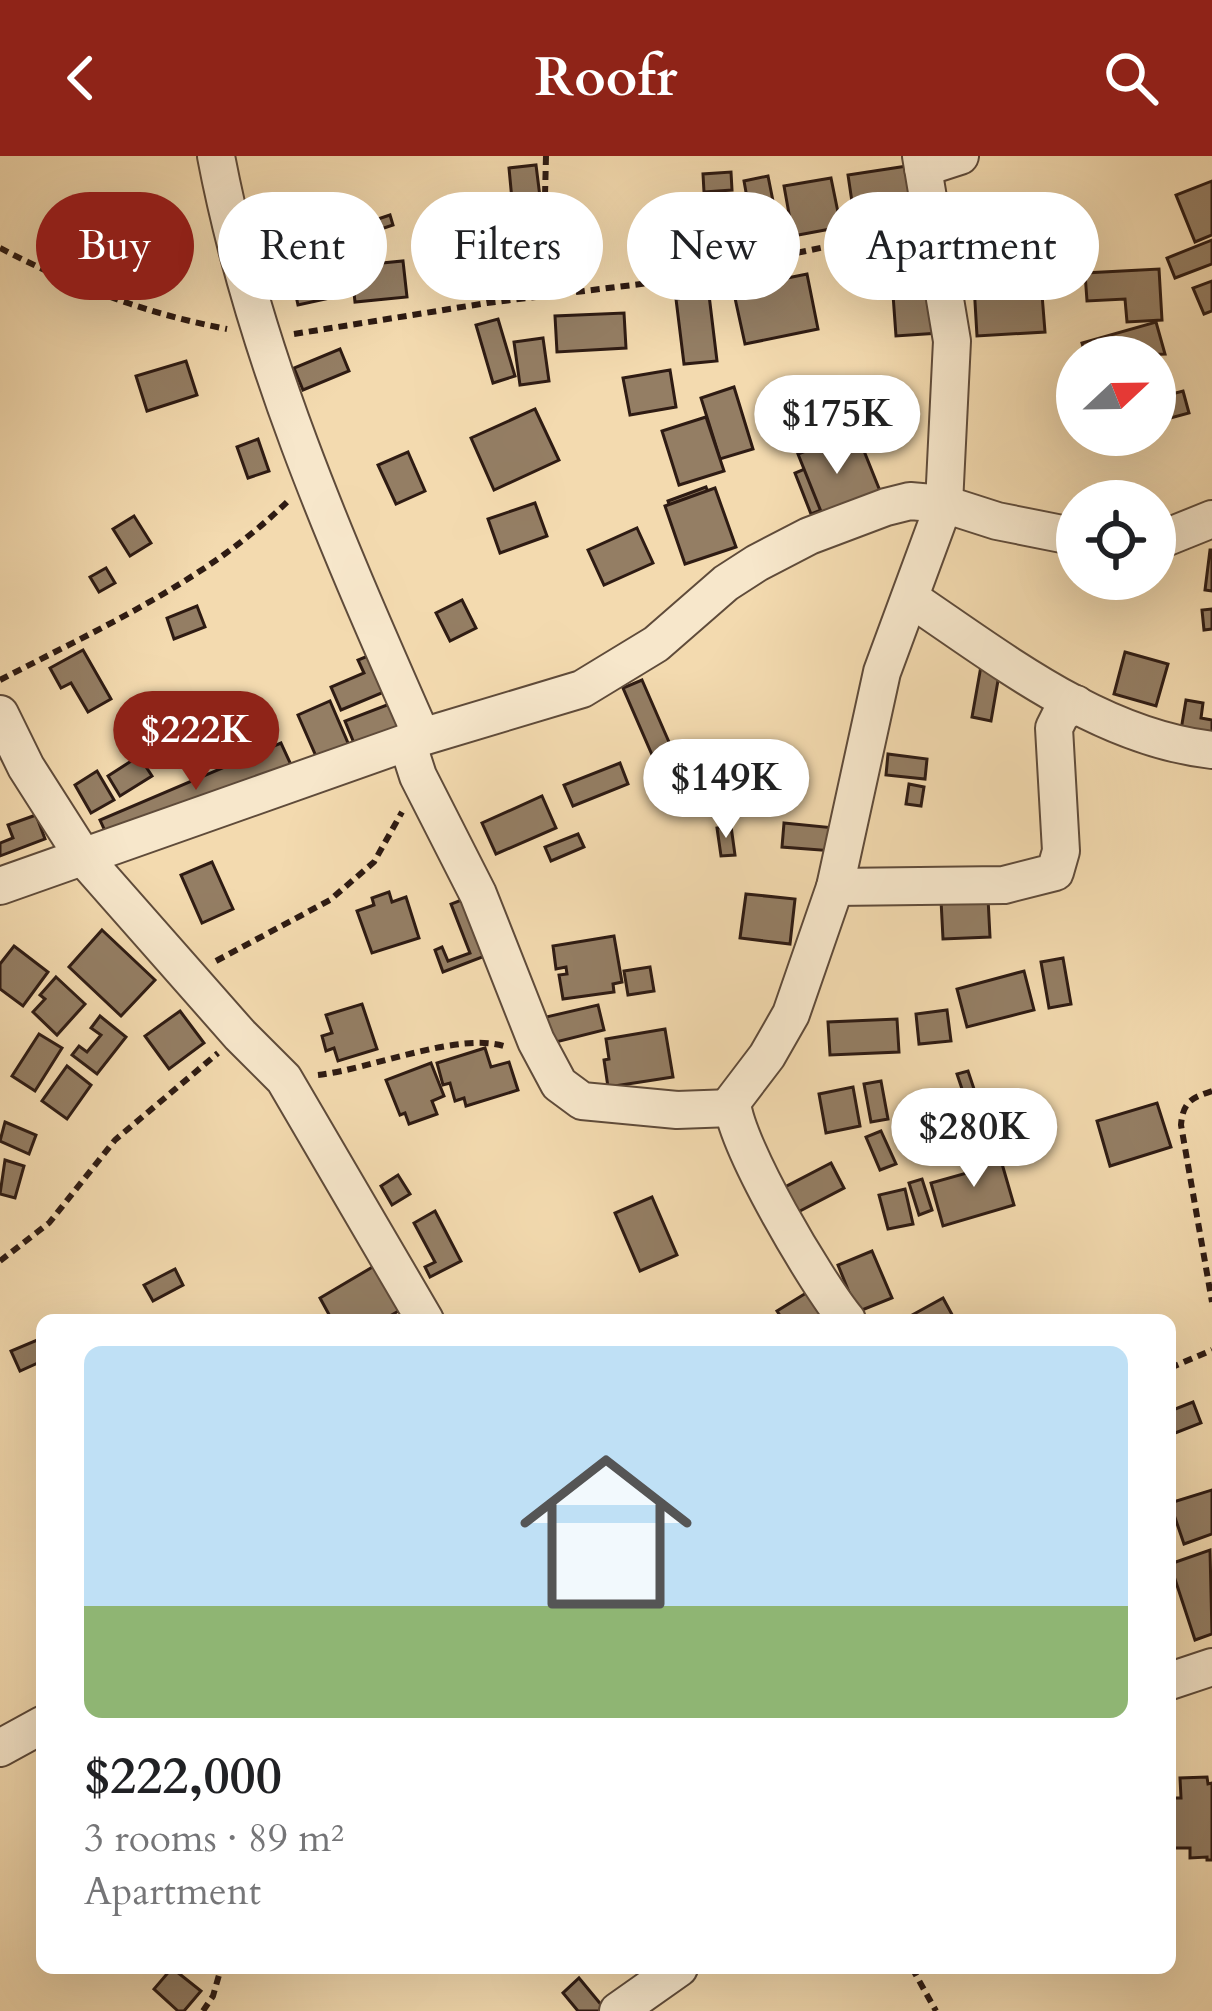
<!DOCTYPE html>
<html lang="en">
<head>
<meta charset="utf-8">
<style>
	:root { --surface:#fff; --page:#f2f2f2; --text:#202124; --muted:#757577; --accent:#8f2418 }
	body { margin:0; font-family:Cardo,serif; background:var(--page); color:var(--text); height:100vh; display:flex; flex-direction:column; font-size:45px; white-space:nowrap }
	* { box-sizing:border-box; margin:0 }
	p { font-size:39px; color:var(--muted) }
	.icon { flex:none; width:66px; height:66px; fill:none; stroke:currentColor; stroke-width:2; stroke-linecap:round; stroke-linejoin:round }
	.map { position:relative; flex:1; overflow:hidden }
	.panel { position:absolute; left:36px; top:1158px; width:1140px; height:660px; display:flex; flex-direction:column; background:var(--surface); border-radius:18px; box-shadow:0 12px 48px #0002 }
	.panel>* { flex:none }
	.banner { position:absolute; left:36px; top:36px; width:1140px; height:108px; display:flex; gap:24px }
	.needle { width:78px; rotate:68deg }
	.buttons { position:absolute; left:1056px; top:180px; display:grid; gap:24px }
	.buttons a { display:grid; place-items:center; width:120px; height:120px; border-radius:50%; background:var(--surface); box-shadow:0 12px 48px #0002; font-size:60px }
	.price { position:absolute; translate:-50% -102px; padding:0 27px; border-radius:42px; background:#fff; color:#222; font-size:39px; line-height:78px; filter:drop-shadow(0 3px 6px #0008) }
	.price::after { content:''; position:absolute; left:50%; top:72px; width:36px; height:27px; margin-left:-18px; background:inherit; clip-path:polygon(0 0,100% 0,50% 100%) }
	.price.selected { background:var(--accent); color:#fff }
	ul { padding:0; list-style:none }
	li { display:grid; align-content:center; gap:24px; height:636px; padding:0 48px }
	li span { display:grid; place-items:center; height:372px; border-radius:18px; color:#555 }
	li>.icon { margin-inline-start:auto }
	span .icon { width:216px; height:216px; fill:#fffc; stroke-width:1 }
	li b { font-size:51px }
	.tag { padding:0 42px; border-radius:54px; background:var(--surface); box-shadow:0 12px 48px #0002; font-size:42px; line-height:108px }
	.tag.selected { background:var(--accent); color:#fff }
	header { display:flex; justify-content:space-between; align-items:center; height:156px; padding:0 48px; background:var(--accent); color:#fff; font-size:54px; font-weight:800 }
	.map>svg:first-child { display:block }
</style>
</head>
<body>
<header><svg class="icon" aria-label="back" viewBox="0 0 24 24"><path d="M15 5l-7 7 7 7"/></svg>Roofr<svg class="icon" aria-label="search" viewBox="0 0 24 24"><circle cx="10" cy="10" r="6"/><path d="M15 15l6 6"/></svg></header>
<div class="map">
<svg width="1212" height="1855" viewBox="0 0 1212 1855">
	<rect width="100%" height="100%" fill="#f3daaf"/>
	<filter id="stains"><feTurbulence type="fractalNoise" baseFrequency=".00167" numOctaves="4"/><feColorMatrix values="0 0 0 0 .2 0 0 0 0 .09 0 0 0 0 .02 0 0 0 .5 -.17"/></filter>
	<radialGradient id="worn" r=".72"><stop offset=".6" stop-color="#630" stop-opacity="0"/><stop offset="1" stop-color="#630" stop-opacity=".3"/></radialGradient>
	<g fill="#947e64" stroke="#2e1b13" stroke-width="3">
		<path d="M536,9L540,41L512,44L509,12Z"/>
		<path d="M907,10L915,64L856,73L848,19Z"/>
		<path d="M731,16L732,34L704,36L703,18Z"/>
		<path d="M768,20L778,70L753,75L744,25Z"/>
		<path d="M831,22L841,71L793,80L784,30Z"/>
		<path d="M1212,25V79L1195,86L1176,39Z"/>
		<path d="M746,45L754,77L722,84L714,52Z"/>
		<path d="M390,59L393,69L369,77L366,67Z"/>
		<path d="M304,65L315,104L280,113L273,87L288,83L285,70Z"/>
		<path d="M156,81L165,108L133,119L124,92Z"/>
		<path d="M1212,84V108L1175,122L1167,102Z"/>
		<path d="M934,95L939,177L896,180L890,97Z"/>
		<path d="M403,105L407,141L355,146L351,110Z"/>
		<path d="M326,109L334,141L298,149L291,117Z"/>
		<path d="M1159,113L1162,164L1127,166L1125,143L1087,145L1085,117Z"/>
		<path d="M807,118L818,173L745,188L733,133Z"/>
		<path d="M1212,125V155L1204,158L1193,132Z"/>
		<path d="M1041,126L1045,176L977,180L974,129Z"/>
		<path d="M709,139L717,205L684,208L676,143Z"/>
		<path d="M624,157L626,192L557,196L555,160Z"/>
		<path d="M498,163L515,220L493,227L476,169Z"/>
		<path d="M1156,166L1165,198L1086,201L1082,187Z"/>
		<path d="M543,182L549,225L520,229L514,186Z"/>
		<path d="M340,193L349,215L303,234L294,212Z"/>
		<path d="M186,205L197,239L147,255L136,220Z"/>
		<path d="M670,214L676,251L630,259L623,222Z"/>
		<path d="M734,231L753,293L720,303L701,242Z"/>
		<path d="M1183,235L1189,257L1167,263L1160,241Z"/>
		<path d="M535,253L559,304L494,334L471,282Z"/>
		<path d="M706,261L724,315L679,329L662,275Z"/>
		<path d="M850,272L875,336L859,342L862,349L838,359L834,349L811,358L795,317L834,301L826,281Z"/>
		<path d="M856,275L880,335L822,358L798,298Z"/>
		<path d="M258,283L269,315L248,322L237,291Z"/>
		<path d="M408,296L425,335L396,348L378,309Z"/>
		<path d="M706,331L728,389L689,403L668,345Z"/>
		<path d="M715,332L736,391L685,408L665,350Z"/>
		<path d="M535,347L547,380L500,397L488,363Z"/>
		<path d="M134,360L151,387L130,400L113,373Z"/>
		<path d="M637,372L653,407L604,429L588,394Z"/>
		<path d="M1210,394H1212V435L1205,434Z"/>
		<path d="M106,412L115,427L99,436L90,421Z"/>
		<path d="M462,444L476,472L450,485L436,457Z"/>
		<path d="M197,450L205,471L174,483L167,462Z"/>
		<path d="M1212,453V473L1204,474L1202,454Z"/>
		<path d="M83,494L111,543L88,556L71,527L61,532L50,512Z"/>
		<path d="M380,495L396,531L341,554L331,531L364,517L358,504Z"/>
		<path d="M1125,496L1168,508L1156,550L1114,538Z"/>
		<path d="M981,510L1000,513L991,565L972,561Z"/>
		<path d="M642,524L672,593L653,601L623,532Z"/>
		<path d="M400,544L410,571L356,592L345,565Z"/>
		<path d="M1186,544L1203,547L1201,562L1212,564V585L1180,580Z"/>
		<path d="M330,545L351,594L319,607L298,559Z"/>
		<path d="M281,587L292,611L111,688L100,664Z"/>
		<path d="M888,598L927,603L925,623L886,619Z"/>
		<path d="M139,600L152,620L120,640L108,620Z"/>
		<path d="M620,607L628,628L573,650L564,629Z"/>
		<path d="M97,615L114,644L91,657L75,629Z"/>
		<path d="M909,628L924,631L921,650L906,648Z"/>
		<path d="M542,640L556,672L496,698L482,667Z"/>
		<path d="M36,659L45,683L0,700V687L13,682L8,669Z"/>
		<path d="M784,667L835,672L833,695L782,691Z"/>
		<path d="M731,670L735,699L721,700L717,672Z"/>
		<path d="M578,678L584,691L551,705L545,691Z"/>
		<path d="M212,706L233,753L202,767L181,719Z"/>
		<path d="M389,736L392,746L406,741L419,782L372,797L357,755L374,749L372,742Z"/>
		<path d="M746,738L795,743L790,788L740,782Z"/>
		<path d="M472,740L493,797L443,816L435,794L442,791L448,805L470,797L451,748Z"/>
		<path d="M988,742L990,781L943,783L941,744Z"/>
		<path d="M102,774L155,824L121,860L69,811Z"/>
		<path d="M614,780L622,826L613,828L614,836L563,843L559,819L567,818L566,811L556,813L553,790Z"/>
		<path d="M14,790L48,816L23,850L0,833V808Z"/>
		<path d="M1063,802L1071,848L1049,852L1041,806Z"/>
		<path d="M650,811L654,835L628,839L624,815Z"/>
		<path d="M1024,815L1034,854L967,871L957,833Z"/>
		<path d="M56,821L85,848L57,879L33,856L45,843L40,839Z"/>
		<path d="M362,848L377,893L338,905L334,892L326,895L322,880L332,877L326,859Z"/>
		<path d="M598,849L604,874L552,887L546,861Z"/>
		<path d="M947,854L951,885L919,888L916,858Z"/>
		<path d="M180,855L204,887L169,913L145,880Z"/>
		<path d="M100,860L126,881L97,918L72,899L79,890L87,896L101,879L91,872Z"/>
		<path d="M897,863L899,896L830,899L828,866Z"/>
		<path d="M665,873L673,921L608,931L604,904L609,903L606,883Z"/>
		<path d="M39,878L62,892L35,935L12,920Z"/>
		<path d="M485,892L491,911L509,906L518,934L466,950L464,942L455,945L450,927L443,929L437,907Z"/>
		<path d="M431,907L444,940L432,945L437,958L409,968L405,957L400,959L386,924Z"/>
		<path d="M67,910L91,929L67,963L42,945Z"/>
		<path d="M968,915L978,945L967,948L957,918Z"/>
		<path d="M881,925L888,963L871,966L864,928Z"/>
		<path d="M853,931L860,970L826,977L819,938Z"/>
		<path d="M1157,947L1171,991L1110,1010L1097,965Z"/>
		<path d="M5,966L36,979L29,998L0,985Z"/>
		<path d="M881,975L896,1008L880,1014L866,981Z"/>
		<path d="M957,982L962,993L946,1000L941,988Z"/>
		<path d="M998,994L1014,1049L943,1070L931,1027L967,1017L964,1004Z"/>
		<path d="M5,1004L24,1010L15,1042L0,1038Z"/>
		<path d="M831,1007L844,1032L798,1056L785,1031Z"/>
		<path d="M398,1019L410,1038L392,1049L381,1030Z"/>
		<path d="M922,1023L932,1054L919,1059L909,1027Z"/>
		<path d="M905,1033L913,1068L888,1073L879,1039Z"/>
		<path d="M652,1041L677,1099L640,1115L615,1057Z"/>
		<path d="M435,1055L461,1105L430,1121L425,1111L435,1106L414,1067Z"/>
		<path d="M872,1095L892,1142L857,1156L838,1109Z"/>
		<path d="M381,1106L407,1150L383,1164H332L320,1142Z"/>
		<path d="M175,1113L183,1129L153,1145L144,1129Z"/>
		<path d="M811,1134L830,1164H783L777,1155Z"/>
		<path d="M943,1142L955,1164H903Z"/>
		<path d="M42,1182V1205L20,1215L11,1195Z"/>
		<path d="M1193,1246L1201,1267L1170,1279V1255Z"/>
		<path d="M1212,1334V1378L1184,1388L1170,1347Z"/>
		<path d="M1210,1394L1212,1478L1195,1484L1170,1408Z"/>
		<path d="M1207,1621L1208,1628L1212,1627V1704H1207V1701L1190,1702V1692H1172L1170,1642H1181L1180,1622Z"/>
		<path d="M172,1812L201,1835L184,1855H178L154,1833Z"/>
		<path d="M579,1822L603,1851L599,1855H578L563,1837Z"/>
	</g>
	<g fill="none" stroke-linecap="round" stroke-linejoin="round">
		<g stroke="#5f4b3a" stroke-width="40">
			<g id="street">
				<path d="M216,0C255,204 339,392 422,581"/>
				<path d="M923,12L960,0"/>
				<path d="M1155,386L1212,363"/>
				<path d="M910,442C1002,504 1099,581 1212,594"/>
				<path d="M0,558L26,611L84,702L240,879L284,923L425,1164"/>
				<path d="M407,586L418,620L478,738L536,885L559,928L582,945L677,954L732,952"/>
				<path d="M0,730L422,581L582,533L656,488L726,427L757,407L809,380L886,351L910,345L944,348L997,365L1077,381"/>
				<path d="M835,731L1004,729L1055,716L1061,695L1054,572L1061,558L1076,548"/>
				<path d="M847,1164C816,1126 736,991 732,946L767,900L791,858L835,731L882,516L944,348L952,185L921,0"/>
				<path d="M1170,1525L1212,1511"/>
				<path d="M0,1592L42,1569"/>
				<path d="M618,1855L679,1812"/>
			</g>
		</g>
		<g stroke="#2e1b13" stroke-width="6" stroke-dasharray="9 6" stroke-linecap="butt">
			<path d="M546,0L545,40L559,139"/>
			<path d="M0,92C73,130 147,158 227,173"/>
			<path d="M294,178L487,147L657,126L902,75"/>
			<path d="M0,524C100,472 209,424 290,343"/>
			<path d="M216,805L330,744L374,706L402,656"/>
			<path d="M318,919C371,913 457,876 504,890"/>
			<path d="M1212,935C1191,942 1183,946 1181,969L1212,1146"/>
			<path d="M0,1105L49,1067L115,984L218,897"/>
			<path d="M1170,1212L1212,1194"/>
			<path d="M912,1812L936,1855"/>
			<path d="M203,1855L213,1840L221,1812"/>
		</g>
		<use href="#street" stroke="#f7e7cb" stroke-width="36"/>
	</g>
	<rect width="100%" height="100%" filter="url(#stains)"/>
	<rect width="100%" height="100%" fill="url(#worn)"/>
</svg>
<div class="buttons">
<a><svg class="needle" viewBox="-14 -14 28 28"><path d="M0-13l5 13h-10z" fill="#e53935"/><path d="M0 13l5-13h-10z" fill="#757577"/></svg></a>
<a><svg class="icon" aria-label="locate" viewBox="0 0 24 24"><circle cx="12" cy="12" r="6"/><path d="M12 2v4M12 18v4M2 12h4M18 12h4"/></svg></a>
</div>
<b class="price" style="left:837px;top:321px">$175K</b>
<b class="price selected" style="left:196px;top:637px">$222K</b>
<b class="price" style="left:726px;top:685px">$149K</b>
<b class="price" style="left:974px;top:1034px">$280K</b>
<div class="banner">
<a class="tag selected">Buy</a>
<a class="tag">Rent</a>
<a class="tag">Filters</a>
<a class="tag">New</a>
<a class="tag">Apartment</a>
</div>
<section class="panel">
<ul>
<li><span style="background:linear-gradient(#bfe0f5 70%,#8fb573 0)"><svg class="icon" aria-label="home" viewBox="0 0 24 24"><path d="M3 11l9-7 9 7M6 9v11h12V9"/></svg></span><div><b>$222,000</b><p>3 rooms · 89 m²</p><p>Apartment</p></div></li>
</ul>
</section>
</div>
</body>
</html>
